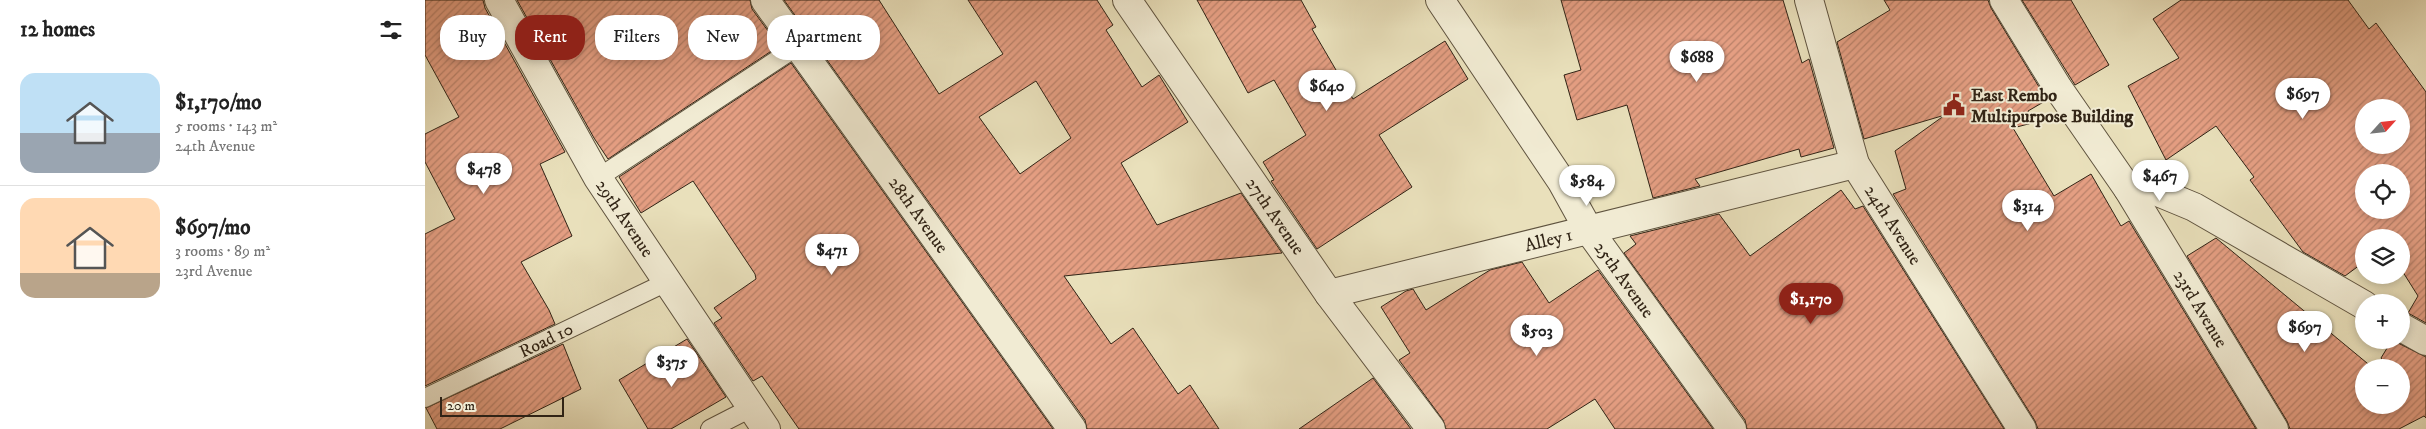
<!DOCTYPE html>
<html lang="en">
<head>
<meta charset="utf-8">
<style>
	:root { --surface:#fff; --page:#f6f6f6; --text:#222; --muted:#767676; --line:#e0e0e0; --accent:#8f2418 }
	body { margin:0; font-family:"IM FELL DW Pica",serif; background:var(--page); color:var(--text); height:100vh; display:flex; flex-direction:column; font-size:19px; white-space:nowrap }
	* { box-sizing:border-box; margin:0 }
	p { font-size:16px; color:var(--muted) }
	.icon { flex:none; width:28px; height:28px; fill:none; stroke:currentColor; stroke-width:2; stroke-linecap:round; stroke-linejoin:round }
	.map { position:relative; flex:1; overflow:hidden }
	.panel { display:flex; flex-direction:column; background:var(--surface); width:425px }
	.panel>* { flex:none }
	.hud { position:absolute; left:15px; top:15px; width:475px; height:45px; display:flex; gap:10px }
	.needle { width:32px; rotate:63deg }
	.tools { position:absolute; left:1930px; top:99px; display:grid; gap:10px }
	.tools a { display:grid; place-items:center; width:55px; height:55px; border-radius:50%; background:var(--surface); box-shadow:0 2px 8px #0003; font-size:25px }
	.scale { position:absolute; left:15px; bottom:12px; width:124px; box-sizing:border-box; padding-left:5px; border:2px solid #312416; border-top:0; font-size:14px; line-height:18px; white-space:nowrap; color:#312416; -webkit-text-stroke:4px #f1ebd3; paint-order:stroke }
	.price { position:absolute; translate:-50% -42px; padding:0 11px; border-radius:18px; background:#fff; color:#222; font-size:16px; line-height:32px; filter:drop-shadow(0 1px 2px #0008) }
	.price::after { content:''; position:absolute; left:50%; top:30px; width:15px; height:11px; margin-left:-8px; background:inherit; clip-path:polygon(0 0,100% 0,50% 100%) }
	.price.active { background:var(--accent); color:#fff }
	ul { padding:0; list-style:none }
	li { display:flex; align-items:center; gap:15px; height:125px; padding:0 20px }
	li+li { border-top:1px solid var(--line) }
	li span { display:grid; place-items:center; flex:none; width:140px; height:100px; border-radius:15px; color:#555 }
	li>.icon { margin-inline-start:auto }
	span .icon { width:60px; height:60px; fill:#fffc; stroke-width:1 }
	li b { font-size:21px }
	h2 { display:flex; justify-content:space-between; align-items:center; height:60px; padding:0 20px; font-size:21px }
	.pill { padding:0 18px; border-radius:20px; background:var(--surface); box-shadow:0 2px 8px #0003; font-size:18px; line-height:45px }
	.pill.active { background:var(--accent); color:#fff }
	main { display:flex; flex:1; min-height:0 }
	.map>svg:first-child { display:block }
</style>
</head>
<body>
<main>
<section class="panel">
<h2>12 homes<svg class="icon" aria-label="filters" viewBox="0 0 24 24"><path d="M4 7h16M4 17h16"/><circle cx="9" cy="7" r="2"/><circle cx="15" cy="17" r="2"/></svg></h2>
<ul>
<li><span style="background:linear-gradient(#bfe0f5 60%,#9aa5b1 0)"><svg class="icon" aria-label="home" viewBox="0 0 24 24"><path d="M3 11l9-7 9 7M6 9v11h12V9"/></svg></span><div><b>$1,170/mo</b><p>5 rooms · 143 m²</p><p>24th Avenue</p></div></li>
<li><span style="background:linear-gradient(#ffd9b3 75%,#b9a48a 0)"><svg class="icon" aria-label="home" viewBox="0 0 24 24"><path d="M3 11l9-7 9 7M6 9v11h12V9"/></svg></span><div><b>$697/mo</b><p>3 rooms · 89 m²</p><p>23rd Avenue</p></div></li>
</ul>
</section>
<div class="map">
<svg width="2001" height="429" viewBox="0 0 2001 429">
	<defs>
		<pattern id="building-hatch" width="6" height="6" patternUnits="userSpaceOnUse" patternTransform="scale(1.25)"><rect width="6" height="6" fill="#e49e82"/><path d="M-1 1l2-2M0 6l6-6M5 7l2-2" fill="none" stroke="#b98169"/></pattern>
	</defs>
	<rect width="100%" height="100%" fill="#e9e0bb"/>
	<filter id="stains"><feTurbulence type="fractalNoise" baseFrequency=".004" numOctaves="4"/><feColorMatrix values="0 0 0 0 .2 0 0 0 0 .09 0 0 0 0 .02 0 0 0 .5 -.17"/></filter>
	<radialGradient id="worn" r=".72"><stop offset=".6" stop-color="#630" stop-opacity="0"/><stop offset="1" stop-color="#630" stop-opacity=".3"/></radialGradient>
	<g fill="url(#building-hatch)" stroke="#312416" fill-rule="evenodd">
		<path d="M0,0H58L60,8L140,152L115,164L147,236L96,262L124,310L130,324L0,386V234L30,219L0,162V134L34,117L0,55Z"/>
		<path d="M92,0H325L327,9L354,46L183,159L169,138Z"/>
		<path d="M359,0H454L514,94L578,54L543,0H672L688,25L681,30L717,87L734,75L763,122L696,163L732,225L816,193L857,253L639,276L686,344L708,328L753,394L765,385L794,429H662L660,420ZM611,81L646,138L595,174L554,117Z"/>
		<path d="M772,0H876L891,27L887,29L928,99L1020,41L1043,79L954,135L987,187L892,249L846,181L849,180L838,162L881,135L849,80L823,93Z"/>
		<path d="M1136,0H1358L1377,63L1384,59L1409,148L1376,157L1374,149L1270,179L1275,186L1228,198L1202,105L1152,120L1139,75L1156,70Z"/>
		<path d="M1459,0H1563L1566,8L1622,100L1603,111L1607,123L1588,128L1629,196L1666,174L1696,226L1704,221L1831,429H1613L1610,421L1468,194L1481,189L1470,151L1520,115L1439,139L1412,42L1465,10Z"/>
		<path d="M1597,0H1646L1684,65L1650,85Z"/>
		<path d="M1756,0H1923L1944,29L1951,23L2001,92V323L1983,313L1993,296L1976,269V238H1939V262L1920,276L1878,252L1825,180L1829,177L1791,126L1741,160L1703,86L1754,58L1728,19ZM1939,108H1976V145H1939ZM1939,172H1976V210H1939Z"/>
		<path d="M366,63L628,429H374L337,376L328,381L289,323L297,318L289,308L331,279L330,274L268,181L216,213L194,177Z"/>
		<path d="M1416,190L1430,209L1438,206L1579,429H1322L1320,420L1199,253L1211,244L1205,236L1294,214L1325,256Z"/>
		<path d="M1791,238L1948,368H1939V405H1976V368H1964L1956,358L1967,340L2001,357V418L1999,416L1974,429H1865L1862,421L1762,256Z"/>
		<path d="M1097,262L1124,303L1173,270L1288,429H1190L1170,399L1122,429H1021L1018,420L974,360L985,353L956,307L981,291L988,289L1001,310L1065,270Z"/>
		<path d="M262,339L301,397L246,429H223L194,380Z"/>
		<path d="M138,344L156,389L75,429H12L1,408Z"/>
		<path d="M948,378L986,429H874Z"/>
	</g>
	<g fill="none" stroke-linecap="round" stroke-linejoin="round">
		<g stroke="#5f533f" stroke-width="20">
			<g id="service">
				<path d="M173,178L373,46"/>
				<path d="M0,398L242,282"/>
				<path d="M285,429L326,408"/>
			</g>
		</g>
		<g stroke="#5f533f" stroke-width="30">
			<g id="minor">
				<path id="s1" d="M74,0L173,178L341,429"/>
				<path id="s2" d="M340,0L647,429"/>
				<path id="s3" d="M1015,0L1137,182L1163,229L1307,429"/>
				<path id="s4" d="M1384,0L1430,164L1597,429"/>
				<path id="s5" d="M1579,0L1633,88L1703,189L1849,429"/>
				<path d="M1703,189L1728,190L1769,207L1939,305"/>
				<path id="s6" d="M904,294L1430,164"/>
				<path d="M1976,327L2001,341"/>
			</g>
		</g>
		<g stroke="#5f533f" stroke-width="30">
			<g id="tertiary">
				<path id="s7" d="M702,0L904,294L1006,429"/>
			</g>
		</g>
		<use href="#service" stroke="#f1ebd3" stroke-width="18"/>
		<use href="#minor" stroke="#f1ebd3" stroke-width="28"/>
		<use href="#tertiary" stroke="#f1ebd3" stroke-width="28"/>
	</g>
	<defs>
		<g id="civic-bare" transform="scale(1.725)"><path d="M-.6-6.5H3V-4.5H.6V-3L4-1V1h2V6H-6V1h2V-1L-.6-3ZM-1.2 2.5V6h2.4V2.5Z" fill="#8f2418" stroke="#f1ebd3" stroke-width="2.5" paint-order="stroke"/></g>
	</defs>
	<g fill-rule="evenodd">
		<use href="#civic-bare" x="1529" y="105"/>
	</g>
	<g text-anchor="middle" stroke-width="4" stroke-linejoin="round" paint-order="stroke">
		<g font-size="18" font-weight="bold" fill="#312416" stroke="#f1ebd3" text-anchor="start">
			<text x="1546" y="101">East Rembo<tspan x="1546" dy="21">Multipurpose Building</tspan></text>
		</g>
		<g font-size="18" fill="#312416" stroke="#f1ebd3">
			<text dy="6" stroke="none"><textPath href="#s2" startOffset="264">28th Avenue</textPath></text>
			<text dy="6" stroke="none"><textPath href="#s7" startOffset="262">27th Avenue</textPath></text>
			<text dy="6" stroke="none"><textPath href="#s1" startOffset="252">29th Avenue</textPath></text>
			<text dy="6" stroke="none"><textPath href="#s4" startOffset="242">24th Avenue</textPath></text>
			<text dy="6" stroke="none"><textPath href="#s6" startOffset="226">Alley 1</textPath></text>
			<text dy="6" stroke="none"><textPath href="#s3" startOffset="335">25th Avenue</textPath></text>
			<text dy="6" stroke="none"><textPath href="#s5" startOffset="366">23rd Avenue</textPath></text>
			<text transform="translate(121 340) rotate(-26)" y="6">Road 10</text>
		</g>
	</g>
	<rect width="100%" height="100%" filter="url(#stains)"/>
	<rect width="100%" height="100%" fill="url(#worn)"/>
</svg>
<div class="tools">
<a><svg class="needle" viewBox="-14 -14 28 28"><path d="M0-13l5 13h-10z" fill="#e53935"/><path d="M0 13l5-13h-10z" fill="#767676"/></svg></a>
<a><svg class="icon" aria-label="locate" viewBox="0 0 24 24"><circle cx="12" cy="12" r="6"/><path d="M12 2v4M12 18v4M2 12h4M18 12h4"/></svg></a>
<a><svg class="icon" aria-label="layers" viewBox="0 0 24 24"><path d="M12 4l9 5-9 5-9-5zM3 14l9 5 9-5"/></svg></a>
<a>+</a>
<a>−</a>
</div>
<div class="scale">20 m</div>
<b class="price" style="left:1272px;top:83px">$688</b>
<b class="price" style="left:902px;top:112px">$640</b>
<b class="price" style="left:1878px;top:120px">$697</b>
<b class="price" style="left:59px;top:195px">$478</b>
<b class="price" style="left:1735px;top:202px">$467</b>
<b class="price" style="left:1162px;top:207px">$584</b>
<b class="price" style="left:1603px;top:232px">$314</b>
<b class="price" style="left:407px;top:276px">$471</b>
<b class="price active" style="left:1386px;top:325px">$1,170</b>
<b class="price" style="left:1880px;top:353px">$697</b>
<b class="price" style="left:1112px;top:357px">$503</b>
<b class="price" style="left:247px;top:388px">$375</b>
<div class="hud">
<a class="pill">Buy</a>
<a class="pill active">Rent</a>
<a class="pill">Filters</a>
<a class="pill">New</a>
<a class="pill">Apartment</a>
</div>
</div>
</main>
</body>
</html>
